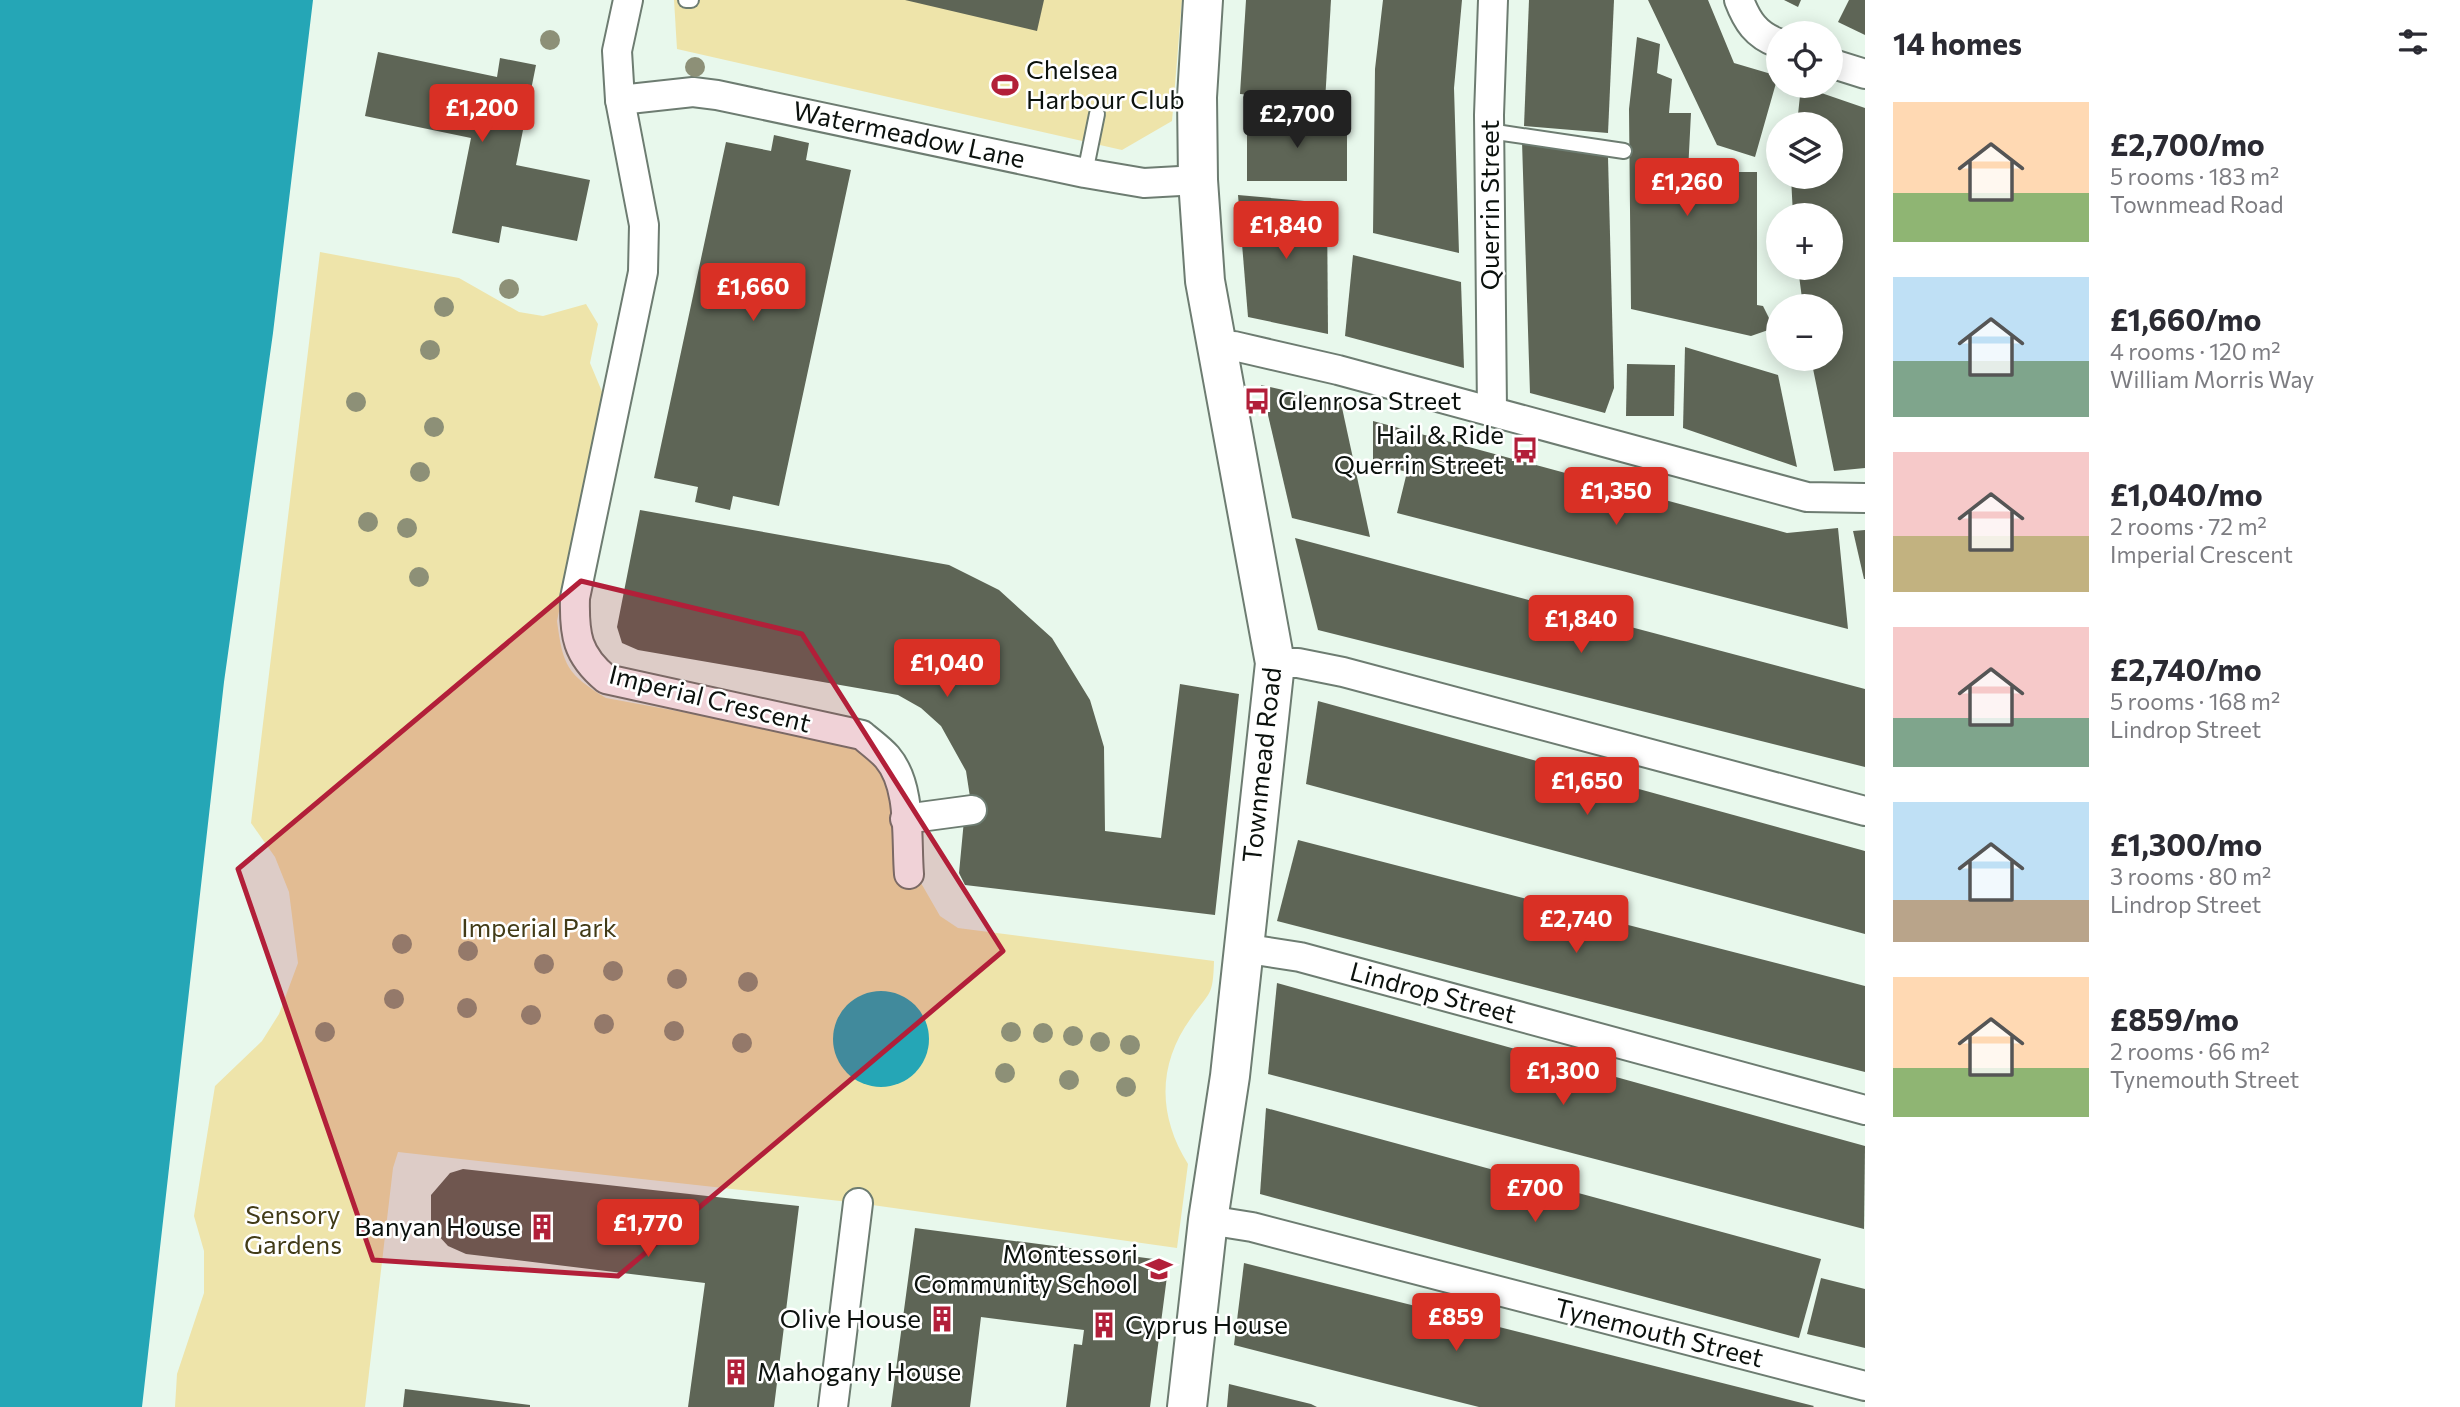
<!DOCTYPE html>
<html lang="en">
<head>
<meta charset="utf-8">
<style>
	:root { --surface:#fff; --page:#f2f2f3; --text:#2b2b33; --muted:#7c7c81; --accent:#d93025 }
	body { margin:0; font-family:Commissioner,sans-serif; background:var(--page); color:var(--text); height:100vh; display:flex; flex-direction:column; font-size:26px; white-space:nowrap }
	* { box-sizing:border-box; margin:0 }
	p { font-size:23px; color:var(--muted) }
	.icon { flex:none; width:38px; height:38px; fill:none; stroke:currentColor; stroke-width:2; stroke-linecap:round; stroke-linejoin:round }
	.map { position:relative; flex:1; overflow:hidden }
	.panel { display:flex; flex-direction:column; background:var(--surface); width:595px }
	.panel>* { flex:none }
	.controls { position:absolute; left:1766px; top:21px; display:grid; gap:14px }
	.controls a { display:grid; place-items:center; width:77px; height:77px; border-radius:50%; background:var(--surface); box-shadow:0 4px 18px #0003; font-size:35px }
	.price { position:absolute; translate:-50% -60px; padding:0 16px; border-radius:7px; background:var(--accent); color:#fff; font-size:23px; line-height:46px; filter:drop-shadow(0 2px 4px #0008) }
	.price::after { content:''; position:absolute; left:50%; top:42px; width:21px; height:16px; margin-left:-10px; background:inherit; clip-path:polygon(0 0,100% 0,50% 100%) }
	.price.active { background:#222; color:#fff }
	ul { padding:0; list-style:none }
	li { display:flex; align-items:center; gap:21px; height:175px; padding:0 28px }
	li span { display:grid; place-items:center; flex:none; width:196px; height:140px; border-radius:0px; color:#555 }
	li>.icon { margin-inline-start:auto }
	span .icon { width:84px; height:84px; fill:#fffc; stroke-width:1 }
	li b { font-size:30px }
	h2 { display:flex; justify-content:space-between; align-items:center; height:84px; padding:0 28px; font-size:30px }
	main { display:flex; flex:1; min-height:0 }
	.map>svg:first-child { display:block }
</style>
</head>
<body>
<main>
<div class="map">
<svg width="1865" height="1407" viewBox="0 0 1865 1407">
	<rect width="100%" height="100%" fill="#e8f8ec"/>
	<g fill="#eee4aa">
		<path d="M674,0H1182L1172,121L1122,150L677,49Z"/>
		<path d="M320,252L459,278L519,312L543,316L586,304L598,324L590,363L603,394L557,621C563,666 567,674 606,698L845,742C853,746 863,750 870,755C898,780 894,848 897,883H921L940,916L958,928L1214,961C1213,997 1210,991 1191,1018C1157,1065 1158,1116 1188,1164L1177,1248L858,1203L398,1152L393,1168L365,1407H175L177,1374L204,1293V1251L194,1216L215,1086L262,1041L279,1014L298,963L289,892L275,857L251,823Z"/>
	</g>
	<g fill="#25a6b6">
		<path d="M0,0H313L273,333L224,682L142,1407H0Z"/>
		<circle cx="881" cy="1039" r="48"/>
	</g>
	<g fill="#5e6556">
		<path d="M905,0H1044L1037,31Z"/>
		<path d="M1246,0H1331L1325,102L1240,94Z"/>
		<path d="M1383,0H1462L1454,88L1459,253L1373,233L1375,69Z"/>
		<path d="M1529,0H1614L1608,133L1524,126Z"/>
		<path d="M1648,0H1708L1734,63L1778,76L1755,157L1717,145Z"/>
		<path d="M1784,0H1801L1798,7Z"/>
		<path d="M1849,0H1865V35L1838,22Z"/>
		<path d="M1637,37L1660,44L1657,73L1672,79L1669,113H1691L1688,172H1757V305L1763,306L1774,328L1751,336L1631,309L1629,109Z"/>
		<path d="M378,52L497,77L500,58L536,65L516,165L590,180L577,241L502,226L499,243L452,233L471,138L365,116Z"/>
		<path d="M1801,86L1865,108V468L1834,471L1811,359H1830V306H1803L1798,268H1830V215H1793L1791,177H1830V124H1797Z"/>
		<path d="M1347,118V181H1247V119Z"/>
		<path d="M774,135L809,143L806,160L851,170L779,506L733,496L730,510L695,502L698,487L654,478L726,142L771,151Z"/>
		<path d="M1522,142L1608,157L1614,388L1605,413L1530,393Z"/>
		<path d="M1238,195L1327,203L1328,334L1248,317Z"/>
		<path d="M1353,255L1461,282L1464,368L1345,336Z"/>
		<path d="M1685,347L1778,375L1797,467L1683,428Z"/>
		<path d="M1627,364L1675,365L1674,416H1626Z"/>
		<path d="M1261,385L1341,403L1370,537L1292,518Z"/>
		<path d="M1373,421L1787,533L1838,528L1848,629L1397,513L1407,472L1373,463Z"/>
		<path d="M640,510L949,565L999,590L1052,638L1090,700L1104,747L1105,831L1161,838L1180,684L1239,694L1215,915L965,885L959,873L964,820L972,810L966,771L941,726L921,708L898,695L638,650L622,643L617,627Z"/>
		<path d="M1865,530V579H1864L1853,531Z"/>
		<path d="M1295,538L1865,689V767L1318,630Z"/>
		<path d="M1318,701L1865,851V934L1306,784Z"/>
		<path d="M1298,840L1865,986V1072L1277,921Z"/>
		<path d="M1277,983L1865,1146L1864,1229L1268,1074Z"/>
		<path d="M1266,1108L1821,1259L1799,1338L1260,1194Z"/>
		<path d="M463,1169L799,1206L774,1407H688L705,1283L466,1254L448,1246L437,1234L431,1220V1195L450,1173Z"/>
		<path d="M915,1228L1169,1261L1150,1407H1066L1074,1344L1082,1345L1084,1330L981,1317L970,1407H891Z"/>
		<path d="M1244,1263L1814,1406L1813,1407H1479L1387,1384L1234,1345Z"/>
		<path d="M1821,1278L1865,1289V1348L1807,1334Z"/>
		<path d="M1229,1384L1311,1404L1317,1407H1227Z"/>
		<path d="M405,1389L530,1405V1407H403Z"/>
	</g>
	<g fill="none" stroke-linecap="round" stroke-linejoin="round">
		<g stroke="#6d7c71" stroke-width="18">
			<g id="lane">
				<path d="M686,0H691"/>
				<path d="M1489,131L1624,151"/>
				<path d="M1085,173L1097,114"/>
			</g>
		</g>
		<g stroke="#6d7c71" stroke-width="32">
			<g id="street">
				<path d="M628,0L617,51L620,100L644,225L643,272L575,598C574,635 577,655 606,679L862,735C870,742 880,749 887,757C912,786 906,838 909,874"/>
				<path d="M1739,0C1747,21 1756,35 1778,43"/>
				<path d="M1830,63L1865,74"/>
				<path d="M620,100L693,92L717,95L1085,173L1144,183L1198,180"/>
				<path d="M1215,347L1234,346L1338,370L1807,497L1865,498"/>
				<path d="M1492,410L1489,115L1493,0"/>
				<path d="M1275,663H1298L1343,672L1865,811"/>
				<path d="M905,819L972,810"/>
				<path d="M1242,948L1300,957L1865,1110"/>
				<path d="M1208,1220L1252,1227L1865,1386"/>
				<path d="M833,1407L858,1203"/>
			</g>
		</g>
		<g stroke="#6d7c71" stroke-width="42">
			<path id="secondary" d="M1187,1407L1208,1220L1230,1076L1275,663L1205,281L1198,180L1197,97L1203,0"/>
		</g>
		<use href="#lane" stroke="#fff" stroke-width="14"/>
		<use href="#street" stroke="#fff" stroke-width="28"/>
		<use href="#secondary" stroke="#fff" stroke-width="38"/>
	</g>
	<g fill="#8d9077">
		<circle cx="550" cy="40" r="10"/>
		<circle cx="695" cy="67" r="10"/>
		<circle cx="509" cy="289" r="10"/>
		<circle cx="444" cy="307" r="10"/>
		<circle cx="430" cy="350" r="10"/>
		<circle cx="356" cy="402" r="10"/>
		<circle cx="434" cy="427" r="10"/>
		<circle cx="420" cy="472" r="10"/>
		<circle cx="368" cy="522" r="10"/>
		<circle cx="407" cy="528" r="10"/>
		<circle cx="419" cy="577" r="10"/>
		<circle cx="402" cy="944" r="10"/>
		<circle cx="468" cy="951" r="10"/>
		<circle cx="544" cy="964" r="10"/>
		<circle cx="613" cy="971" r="10"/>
		<circle cx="677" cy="979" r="10"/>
		<circle cx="748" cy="982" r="10"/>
		<circle cx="394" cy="999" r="10"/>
		<circle cx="467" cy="1008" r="10"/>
		<circle cx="531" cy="1015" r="10"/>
		<circle cx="604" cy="1024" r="10"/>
		<circle cx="674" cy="1031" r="10"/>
		<circle cx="325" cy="1032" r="10"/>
		<circle cx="1011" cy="1032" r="10"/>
		<circle cx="1043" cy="1033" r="10"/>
		<circle cx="1073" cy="1036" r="10"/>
		<circle cx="1100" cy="1042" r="10"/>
		<circle cx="742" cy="1043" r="10"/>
		<circle cx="1130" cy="1045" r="10"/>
		<circle cx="1005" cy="1073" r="10"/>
		<circle cx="1069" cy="1080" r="10"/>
		<circle cx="1126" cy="1087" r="10"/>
	</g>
	<path fill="#b21f39" fill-opacity="0.2" stroke="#b21f39" stroke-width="5" stroke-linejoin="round" d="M581,581L802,634L1003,951L618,1276L373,1260L238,869Z"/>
	<defs>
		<g id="stadium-bare" transform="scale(2.1)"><path d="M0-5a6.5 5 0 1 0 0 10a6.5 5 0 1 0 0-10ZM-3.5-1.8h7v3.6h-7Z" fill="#b21f39" stroke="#fff" stroke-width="2.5" paint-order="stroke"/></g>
		<g id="bus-bare" transform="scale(2.1)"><path d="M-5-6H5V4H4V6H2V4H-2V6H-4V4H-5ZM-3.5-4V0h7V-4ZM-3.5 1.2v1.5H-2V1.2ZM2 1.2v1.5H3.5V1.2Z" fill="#b21f39" stroke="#fff" stroke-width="2.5" paint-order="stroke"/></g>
		<g id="building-bare" transform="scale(2.1)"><path d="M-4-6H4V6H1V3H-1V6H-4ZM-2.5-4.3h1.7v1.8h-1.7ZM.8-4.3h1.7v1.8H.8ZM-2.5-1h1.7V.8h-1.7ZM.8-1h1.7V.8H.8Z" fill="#b21f39" stroke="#fff" stroke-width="2.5" paint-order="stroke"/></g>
		<g id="school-bare" transform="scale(2.1)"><path d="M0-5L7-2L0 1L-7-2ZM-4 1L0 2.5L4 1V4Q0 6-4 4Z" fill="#b21f39" stroke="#fff" stroke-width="2.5" paint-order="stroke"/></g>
	</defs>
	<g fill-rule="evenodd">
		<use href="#stadium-bare" x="1005" y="85"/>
		<use href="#bus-bare" x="1257" y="401"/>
		<use href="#bus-bare" x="1525" y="450"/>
		<use href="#building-bare" x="542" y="1227"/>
		<use href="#school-bare" x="1159" y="1269"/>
		<use href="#building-bare" x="942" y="1319"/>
		<use href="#building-bare" x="1104" y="1325"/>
		<use href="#building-bare" x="736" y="1372"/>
	</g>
	<g text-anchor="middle" stroke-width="5" stroke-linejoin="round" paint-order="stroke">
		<g font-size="26" fill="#0b110d" stroke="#fff" text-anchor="start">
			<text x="1026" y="79">Chelsea<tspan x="1026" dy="30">Harbour Club</tspan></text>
			<text x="1278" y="410">Glenrosa Street</text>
			<text x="1504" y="444" text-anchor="end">Hail &amp; Ride<tspan x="1504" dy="30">Querrin Street</tspan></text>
			<text x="521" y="1236" text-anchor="end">Banyan House</text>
			<text x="1138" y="1263" text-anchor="end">Montessori<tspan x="1138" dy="30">Community School</tspan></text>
			<text x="921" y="1328" text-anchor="end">Olive House</text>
			<text x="1125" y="1334">Cyprus House</text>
			<text x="757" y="1381">Mahogany House</text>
		</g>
		<g font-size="26" fill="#0b110d" stroke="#fff">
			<text transform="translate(909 135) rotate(12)" y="9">Watermeadow Lane</text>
			<text transform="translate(1490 205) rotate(-90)" y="9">Querrin Street</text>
			<text transform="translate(710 699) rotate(14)" y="9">Imperial Crescent</text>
			<text transform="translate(1262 765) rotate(-84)" y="9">Townmead Road</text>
			<text transform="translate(1433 993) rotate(15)" y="9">Lindrop Street</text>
			<text transform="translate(1659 1333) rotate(14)" y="9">Tynemouth Street</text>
		</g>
		<g font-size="26" fill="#423b17" stroke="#fff">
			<text x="539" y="937">Imperial Park</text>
			<text x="293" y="1224">Sensory<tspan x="293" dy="30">Gardens</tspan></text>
		</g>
	</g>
</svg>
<div class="controls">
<a><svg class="icon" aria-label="locate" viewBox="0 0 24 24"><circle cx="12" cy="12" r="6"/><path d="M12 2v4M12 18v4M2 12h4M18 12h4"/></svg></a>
<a><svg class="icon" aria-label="layers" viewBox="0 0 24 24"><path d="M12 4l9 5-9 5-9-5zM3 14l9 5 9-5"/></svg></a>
<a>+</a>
<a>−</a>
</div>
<b class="price" style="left:482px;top:144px">£1,200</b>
<b class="price active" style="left:1297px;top:150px">£2,700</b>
<b class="price" style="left:1687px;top:218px">£1,260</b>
<b class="price" style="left:1286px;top:261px">£1,840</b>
<b class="price" style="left:753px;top:323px">£1,660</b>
<b class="price" style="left:1616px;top:527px">£1,350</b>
<b class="price" style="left:1581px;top:655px">£1,840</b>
<b class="price" style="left:947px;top:699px">£1,040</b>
<b class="price" style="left:1587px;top:817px">£1,650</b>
<b class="price" style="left:1576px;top:955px">£2,740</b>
<b class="price" style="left:1563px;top:1107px">£1,300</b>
<b class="price" style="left:1535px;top:1224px">£700</b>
<b class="price" style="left:648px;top:1259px">£1,770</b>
<b class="price" style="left:1456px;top:1353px">£859</b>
</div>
<section class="panel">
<h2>14 homes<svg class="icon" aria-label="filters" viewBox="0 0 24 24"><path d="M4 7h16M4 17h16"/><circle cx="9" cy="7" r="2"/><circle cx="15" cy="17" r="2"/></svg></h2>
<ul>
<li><span style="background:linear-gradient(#ffd9b3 65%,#8fb573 0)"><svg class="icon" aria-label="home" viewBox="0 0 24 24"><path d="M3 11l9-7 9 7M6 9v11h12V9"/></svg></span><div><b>£2,700/mo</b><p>5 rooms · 183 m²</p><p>Townmead Road</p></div></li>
<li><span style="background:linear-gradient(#bfe0f5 60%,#7fa58c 0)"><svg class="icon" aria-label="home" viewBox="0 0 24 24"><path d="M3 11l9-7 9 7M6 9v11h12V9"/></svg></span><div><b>£1,660/mo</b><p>4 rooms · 120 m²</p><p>William Morris Way</p></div></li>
<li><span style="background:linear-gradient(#f6c9c9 60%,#c2b280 0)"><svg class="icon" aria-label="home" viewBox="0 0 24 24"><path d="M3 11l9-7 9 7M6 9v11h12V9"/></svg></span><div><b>£1,040/mo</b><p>2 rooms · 72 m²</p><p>Imperial Crescent</p></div></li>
<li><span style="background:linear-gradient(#f6c9c9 65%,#7fa58c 0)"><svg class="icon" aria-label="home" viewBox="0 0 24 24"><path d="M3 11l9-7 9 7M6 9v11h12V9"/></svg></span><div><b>£2,740/mo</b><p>5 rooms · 168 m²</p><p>Lindrop Street</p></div></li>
<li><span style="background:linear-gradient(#bfe0f5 70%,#b9a48a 0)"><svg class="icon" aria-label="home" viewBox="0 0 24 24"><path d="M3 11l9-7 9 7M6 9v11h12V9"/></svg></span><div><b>£1,300/mo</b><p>3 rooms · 80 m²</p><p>Lindrop Street</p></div></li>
<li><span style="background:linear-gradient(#ffd9b3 65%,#8fb573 0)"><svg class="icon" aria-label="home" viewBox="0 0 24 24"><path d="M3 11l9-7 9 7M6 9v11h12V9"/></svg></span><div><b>£859/mo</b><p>2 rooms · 66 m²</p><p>Tynemouth Street</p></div></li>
</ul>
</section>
</main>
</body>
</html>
